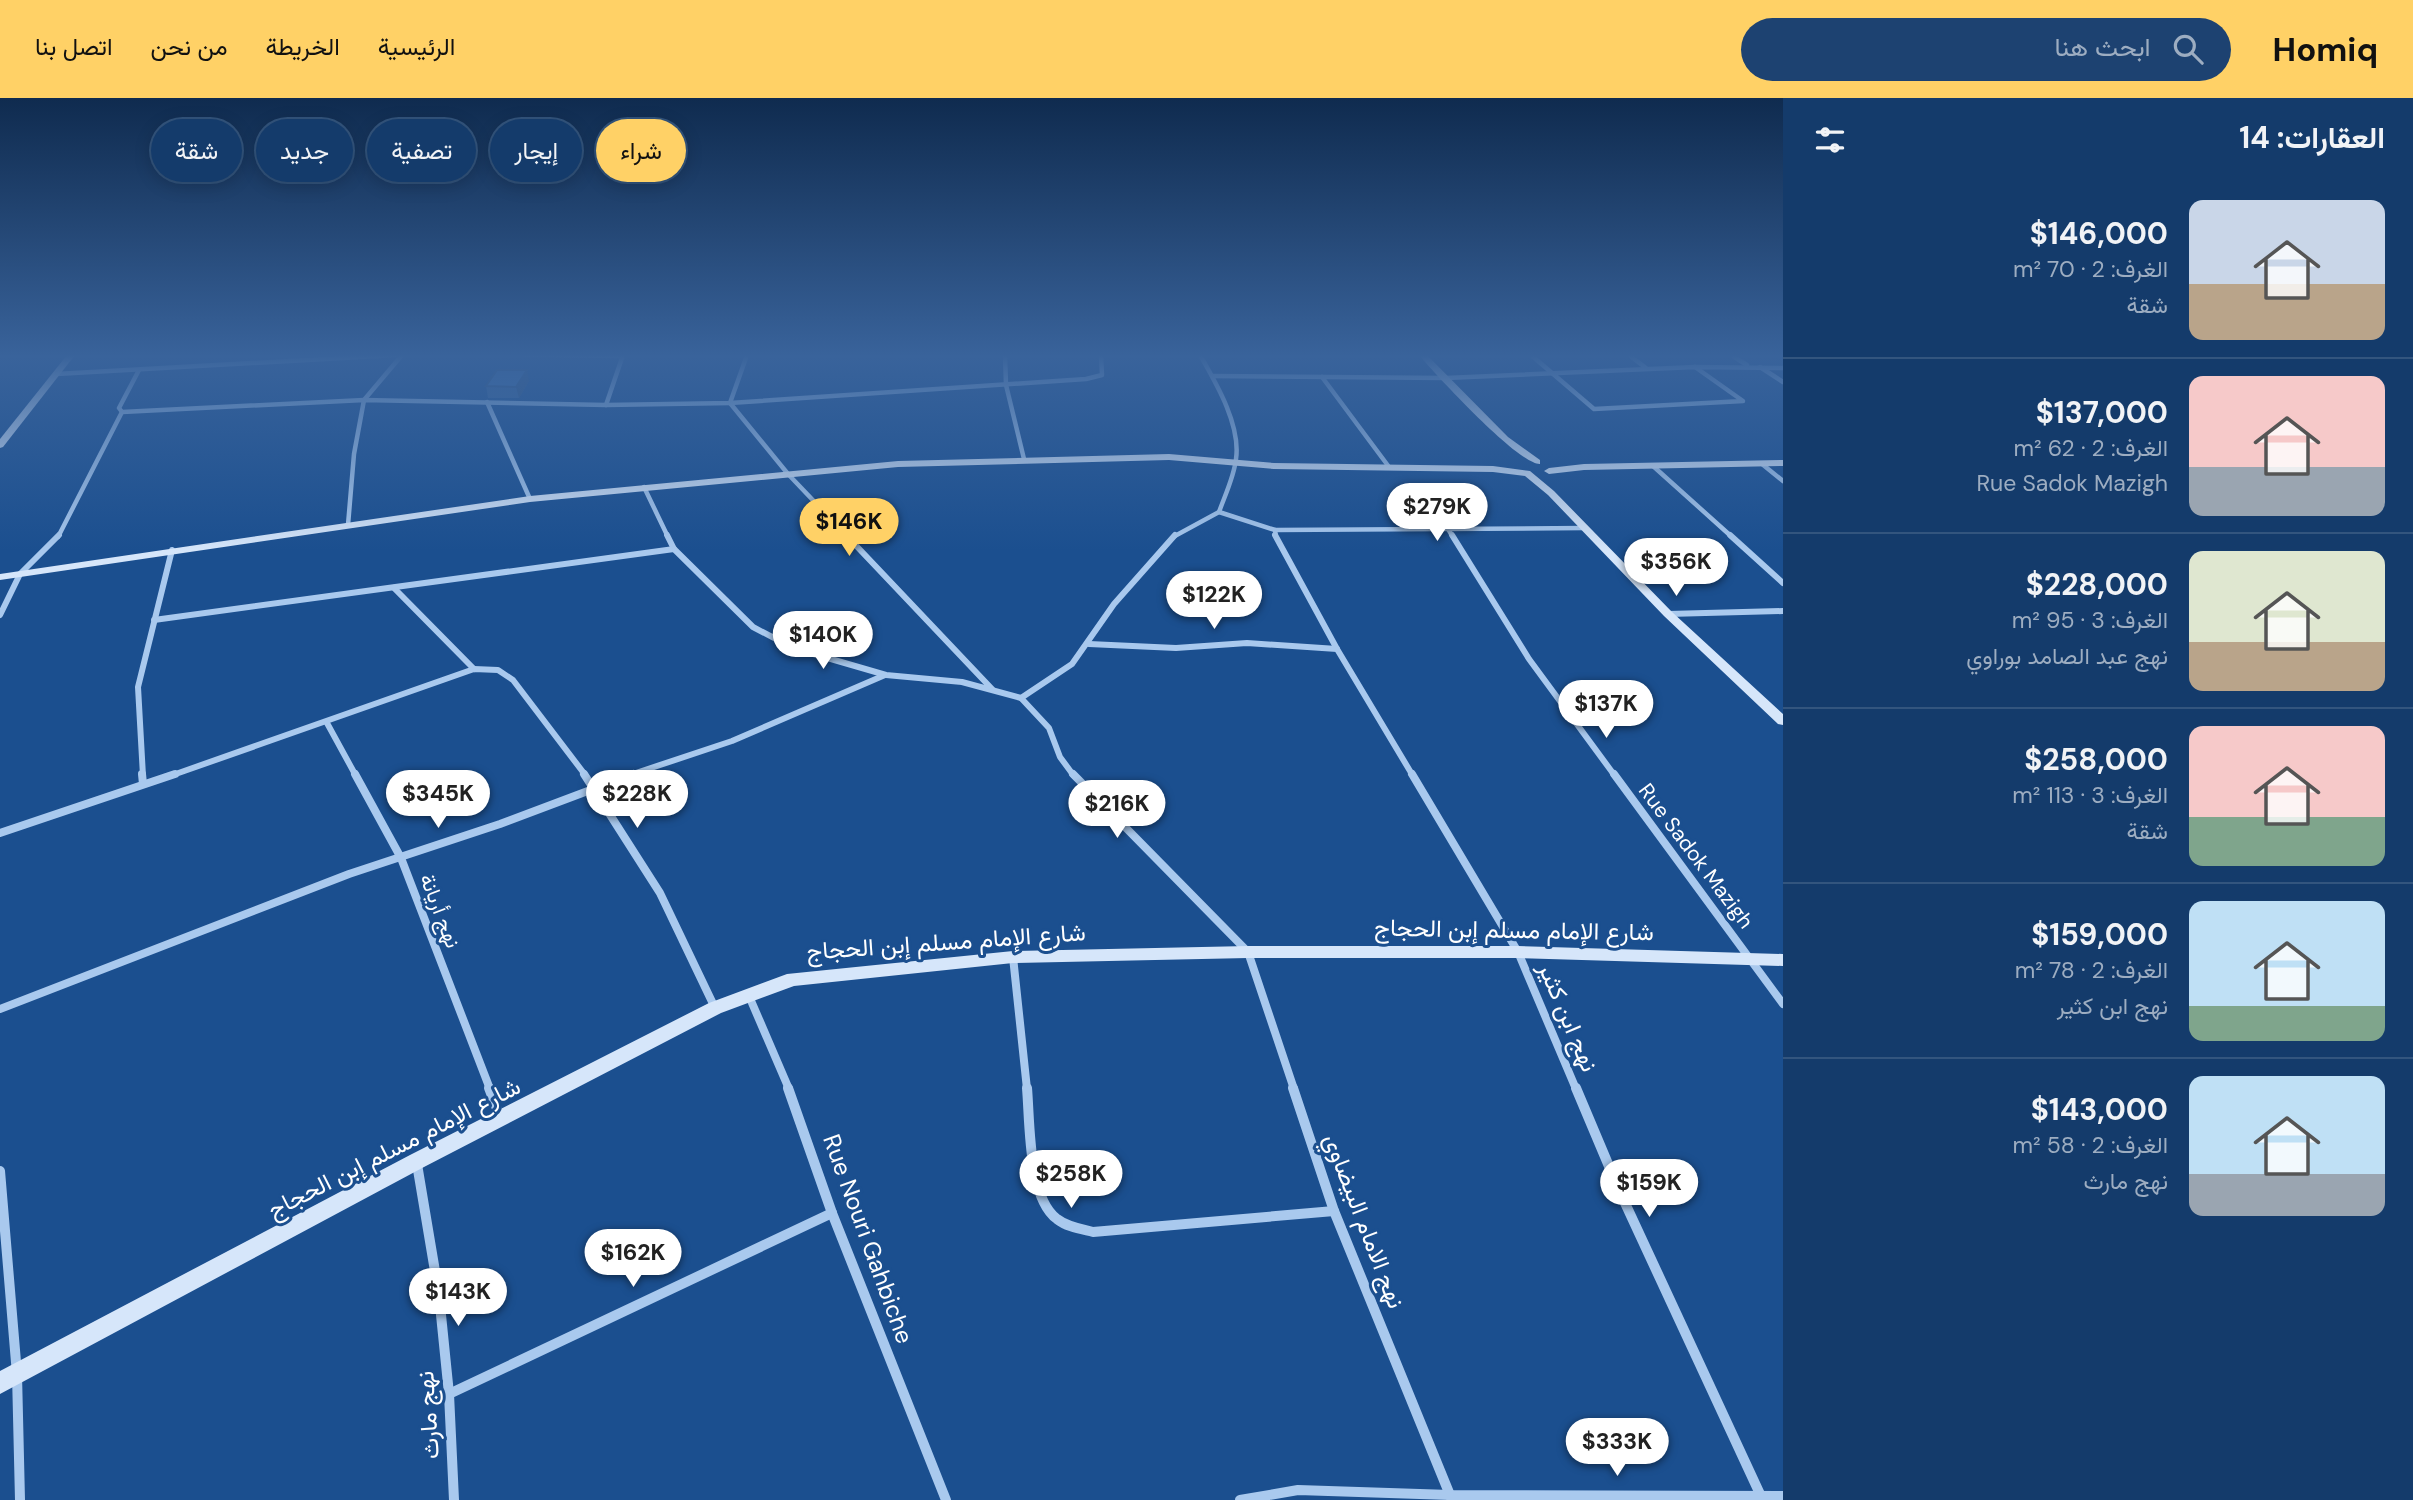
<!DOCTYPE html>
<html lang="ar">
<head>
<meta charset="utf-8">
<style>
	:root { --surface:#143b6b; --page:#1d4271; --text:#f1f3f6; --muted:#9dadc1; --line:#33557e; --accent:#ffd166 }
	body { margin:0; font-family:"DM Sans",Vazirmatn,sans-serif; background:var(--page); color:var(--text); direction:rtl; height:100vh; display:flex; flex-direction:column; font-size:26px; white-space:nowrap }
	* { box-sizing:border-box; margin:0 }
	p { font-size:23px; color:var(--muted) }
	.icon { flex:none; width:38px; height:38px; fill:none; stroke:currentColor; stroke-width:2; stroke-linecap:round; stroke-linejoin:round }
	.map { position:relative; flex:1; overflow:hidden; direction:ltr }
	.sheet { display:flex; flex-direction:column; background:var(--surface); width:630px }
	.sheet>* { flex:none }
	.guide { position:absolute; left:21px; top:21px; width:665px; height:63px; direction:rtl; display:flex; gap:14px }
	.price { position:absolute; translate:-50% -60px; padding:0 16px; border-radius:24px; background:#fff; color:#222; font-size:23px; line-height:46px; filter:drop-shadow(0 2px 4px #0008) }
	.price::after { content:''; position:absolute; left:50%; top:42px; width:21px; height:16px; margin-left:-10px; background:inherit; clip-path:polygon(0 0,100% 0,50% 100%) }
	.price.on { background:var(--accent); color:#111 }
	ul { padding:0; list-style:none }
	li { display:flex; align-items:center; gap:21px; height:175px; padding:0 28px }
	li+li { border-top:2px solid var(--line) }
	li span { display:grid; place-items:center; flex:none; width:196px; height:140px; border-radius:14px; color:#555 }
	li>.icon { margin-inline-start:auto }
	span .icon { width:84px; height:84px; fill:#fffc; stroke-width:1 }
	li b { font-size:30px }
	h2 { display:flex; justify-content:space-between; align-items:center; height:84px; padding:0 28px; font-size:30px }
	.chip { padding:0 24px; border-radius:32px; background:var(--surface); box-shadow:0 4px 18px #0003,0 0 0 2px var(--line); font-size:24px; line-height:63px }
	.chip.on { background:var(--accent); color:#111 }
	header { display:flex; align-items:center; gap:42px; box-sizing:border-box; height:98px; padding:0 35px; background:var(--accent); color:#111 }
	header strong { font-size:33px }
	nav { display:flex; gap:38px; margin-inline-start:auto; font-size:24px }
	.search { width:490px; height:63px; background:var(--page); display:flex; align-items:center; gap:18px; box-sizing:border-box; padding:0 24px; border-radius:38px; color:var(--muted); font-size:26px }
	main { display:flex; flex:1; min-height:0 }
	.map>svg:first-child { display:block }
</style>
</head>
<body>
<header>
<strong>Homiq</strong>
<div class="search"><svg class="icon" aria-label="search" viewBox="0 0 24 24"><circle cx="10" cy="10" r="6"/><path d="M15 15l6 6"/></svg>ابحث هنا</div>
<nav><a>الرئيسية</a><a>الخريطة</a><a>من نحن</a><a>اتصل بنا</a></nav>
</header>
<main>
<section class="sheet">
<h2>العقارات: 14<svg class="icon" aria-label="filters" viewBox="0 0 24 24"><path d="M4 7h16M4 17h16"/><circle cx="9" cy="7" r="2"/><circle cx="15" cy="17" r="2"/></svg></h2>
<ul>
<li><span style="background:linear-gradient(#c9d6e8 60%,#b9a48a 0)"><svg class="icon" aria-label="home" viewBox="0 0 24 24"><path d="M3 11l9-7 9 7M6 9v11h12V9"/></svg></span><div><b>$146,000</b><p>الغرف: 2 · 70 m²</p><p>شقة</p></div></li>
<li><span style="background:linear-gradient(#f6c9c9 65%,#9aa5b1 0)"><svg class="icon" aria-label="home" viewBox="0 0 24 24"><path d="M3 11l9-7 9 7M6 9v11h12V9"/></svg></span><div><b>$137,000</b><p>الغرف: 2 · 62 m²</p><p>Rue Sadok Mazigh</p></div></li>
<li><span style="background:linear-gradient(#dfe7d0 65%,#b9a48a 0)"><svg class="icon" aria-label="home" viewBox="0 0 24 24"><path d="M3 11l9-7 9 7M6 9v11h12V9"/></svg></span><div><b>$228,000</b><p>الغرف: 3 · 95 m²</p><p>نهج عبد الصامد بوراوي</p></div></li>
<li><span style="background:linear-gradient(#f6c9c9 65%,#7fa58c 0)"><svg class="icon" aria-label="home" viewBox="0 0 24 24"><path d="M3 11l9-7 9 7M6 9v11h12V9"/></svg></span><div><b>$258,000</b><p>الغرف: 3 · 113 m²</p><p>شقة</p></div></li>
<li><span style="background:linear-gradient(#bfe0f5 75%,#7fa58c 0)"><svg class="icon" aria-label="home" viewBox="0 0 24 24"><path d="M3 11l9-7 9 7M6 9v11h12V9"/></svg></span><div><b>$159,000</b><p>الغرف: 2 · 78 m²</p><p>نهج ابن كثير</p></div></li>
<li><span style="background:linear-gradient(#bfe0f5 70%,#9aa5b1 0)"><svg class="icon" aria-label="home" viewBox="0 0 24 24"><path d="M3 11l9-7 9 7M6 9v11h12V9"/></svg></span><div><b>$143,000</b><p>الغرف: 2 · 58 m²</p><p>نهج مارث</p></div></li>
</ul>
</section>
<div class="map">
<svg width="1783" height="1402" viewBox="0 0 1783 1402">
	<rect width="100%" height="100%" fill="#1b4f8f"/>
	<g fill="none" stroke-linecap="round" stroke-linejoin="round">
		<g stroke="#a9c9ee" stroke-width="4.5">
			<path d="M523,257L622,258"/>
			<path d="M1005,257L1006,287L1024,361"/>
			<path d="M1531,257L1594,311L1743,303L1695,269"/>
			<path d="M1629,257L1646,270"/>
			<path d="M1731,257L1747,267"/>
			<path d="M1760,269L1783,284"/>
			<path d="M139,272L119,310L122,314L364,302L606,307L730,305L1086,281L1102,277L1101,257"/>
			<path d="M56,276L397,257"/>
			<path d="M1213,278L1446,280L1695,269L1783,270"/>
			<path d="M1322,279L1389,369"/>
			<path d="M487,304L530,401"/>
			<path d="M730,305L788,376L848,439"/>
			<path d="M730,305L747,257"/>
			<path d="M606,307L623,257"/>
			<path d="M1762,366L1783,383"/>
			<path d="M1653,368L1732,439"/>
			<path d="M644,389L668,439"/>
			<path d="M1219,414L1275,432"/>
			<path d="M348,427L354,356L364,302L402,257"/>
			<path d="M1448,431L1453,439"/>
			<path d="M58,439L122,314"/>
			<path d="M1173,439L1219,414C1225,397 1234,379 1236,361C1241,327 1216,285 1200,257"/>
			<path d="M1276,439L1275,432L1585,430"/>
		</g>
		<g stroke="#a9c9ee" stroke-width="6">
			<path d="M667,437L674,451L753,529L793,550L886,577L962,584L1021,600L1049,630L1060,659L1074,678"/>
			<path d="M846,437L992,591"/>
			<path d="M1275,437L1337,551L1413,678"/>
			<path d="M1452,437L1529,561L1615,678"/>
			<path d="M1730,437L1783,485"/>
			<path d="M394,490L474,571"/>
			<path d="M1668,516L1783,513"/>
			<path d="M0,517L20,476L59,437"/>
			<path d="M154,522L674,451"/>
			<path d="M1089,546L1176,550L1247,545L1337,551"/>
			<path d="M1021,600L1072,566L1114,506L1175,437"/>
			<path d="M327,625L356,678"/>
			<path d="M143,678L138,589L172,452"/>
			<path d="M170,678L474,571L498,572L513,582L586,678"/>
			<path d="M627,678L732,643L885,577"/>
		</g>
		<g stroke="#a9c9ee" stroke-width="8">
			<path d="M142,676L143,686"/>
			<path d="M355,676L401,760L490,991"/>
			<path d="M584,676L660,795L715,910"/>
			<path d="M1073,676L1248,854L1294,991"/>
			<path d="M1412,676L1518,854L1576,991"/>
			<path d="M1614,676L1783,906"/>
			<path d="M0,735L175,676"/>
			<path d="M1013,859L1027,991"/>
			<path d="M749,898L789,991"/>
			<path d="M0,911L349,776L500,726L633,676"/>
		</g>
		<g stroke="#a9c9ee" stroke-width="10">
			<path d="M489,990L501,1021"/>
			<path d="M788,990L832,1115L946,1402"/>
			<path d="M1027,990C1030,1024 1028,1100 1057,1121C1067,1129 1081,1131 1093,1134L1334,1113"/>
			<path d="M1293,990L1334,1113L1452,1402"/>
			<path d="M1576,990L1619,1092L1760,1396"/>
			<path d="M417,1066L439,1197L449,1296L454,1402"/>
			<path d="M0,1073L17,1276L20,1402"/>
			<path d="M449,1296L832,1115"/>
			<path d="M1240,1402L1298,1392L1450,1397L1783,1398"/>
		</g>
		<g fill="#d6e6fa" fill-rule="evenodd">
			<path d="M67,257H75L3,349L0,350V341Z"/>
			<path d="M1419,257H1427L1508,339L1540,362V366C1519,367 1436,277 1419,257Z"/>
			<path d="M1169,356L1274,365L1493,368L1530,373L1554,393L1672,514L1783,616V627L1778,626L1664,518L1548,397L1525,378L1493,374L1274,371L1169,362L898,369L530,404L0,482V476L530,398L898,363Z"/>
			<path d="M1783,362V368L1584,372L1549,376L1544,373L1549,370L1584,366Z"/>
			<path d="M1248,848H1518L1783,856V868L1518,860H1248L1013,865L794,888L721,915L424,1069L0,1296V1273L410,1057L709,905L787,876L1013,853Z"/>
		</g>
	</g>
	<path fill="#3a679d" d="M529,283L519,300H488L486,288Z"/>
	<path fill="#305480" d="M527,272L529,283L519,300L516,289Z"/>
	<path fill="#4478b7" stroke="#305480" stroke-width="2" d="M497,272H527L516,289L486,288Z"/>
	<linearGradient id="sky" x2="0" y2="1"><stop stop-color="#0f2b4f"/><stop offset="0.57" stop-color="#39639b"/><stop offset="1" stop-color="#39639b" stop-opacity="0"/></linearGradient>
	<rect width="1783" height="453" fill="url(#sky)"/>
	<g text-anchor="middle" stroke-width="6" stroke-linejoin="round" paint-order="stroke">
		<g font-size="21" fill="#fff" stroke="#1b4f8f">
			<text transform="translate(1696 758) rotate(53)" y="7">Rue Sadok Mazigh</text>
			<text transform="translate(440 813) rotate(69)" y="7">نهج أريانة</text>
		</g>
		<g font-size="24" fill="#fff" stroke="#1b4f8f">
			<text transform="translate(1514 832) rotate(1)" y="8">شارع اﻹمام مسلم إبن الحجاج</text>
			<text transform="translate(946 844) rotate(-4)" y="8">شارع اﻹمام مسلم إبن الحجاج</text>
			<text transform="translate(1568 919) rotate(67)" y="8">نهج ابن كثير</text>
			<text transform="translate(394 1050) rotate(-27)" y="8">شارع اﻹمام مسلم إبن الحجاج</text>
			<text transform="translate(1364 1123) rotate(69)" y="8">نهج الامام البيضاوي</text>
			<text transform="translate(868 1141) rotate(70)" y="8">Rue Nouri Gahbiche</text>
			<text transform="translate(428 1317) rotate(-94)" y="8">نهج مارث</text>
		</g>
	</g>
</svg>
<b class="price" style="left:1437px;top:445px">$279K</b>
<b class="price on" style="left:849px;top:460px">$146K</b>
<b class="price" style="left:1676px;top:500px">$356K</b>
<b class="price" style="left:1214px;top:533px">$122K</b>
<b class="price" style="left:823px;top:573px">$140K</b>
<b class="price" style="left:1606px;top:642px">$137K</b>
<b class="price" style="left:438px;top:732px">$345K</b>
<b class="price" style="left:637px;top:732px">$228K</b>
<b class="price" style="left:1117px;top:742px">$216K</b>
<b class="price" style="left:1071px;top:1112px">$258K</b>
<b class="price" style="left:1649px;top:1121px">$159K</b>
<b class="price" style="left:633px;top:1191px">$162K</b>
<b class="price" style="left:458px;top:1230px">$143K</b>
<b class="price" style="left:1617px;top:1380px">$333K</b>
<div class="guide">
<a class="chip on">شراء</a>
<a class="chip">إيجار</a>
<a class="chip">تصفية</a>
<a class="chip">جديد</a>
<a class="chip">شقة</a>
</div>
</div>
</main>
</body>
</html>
